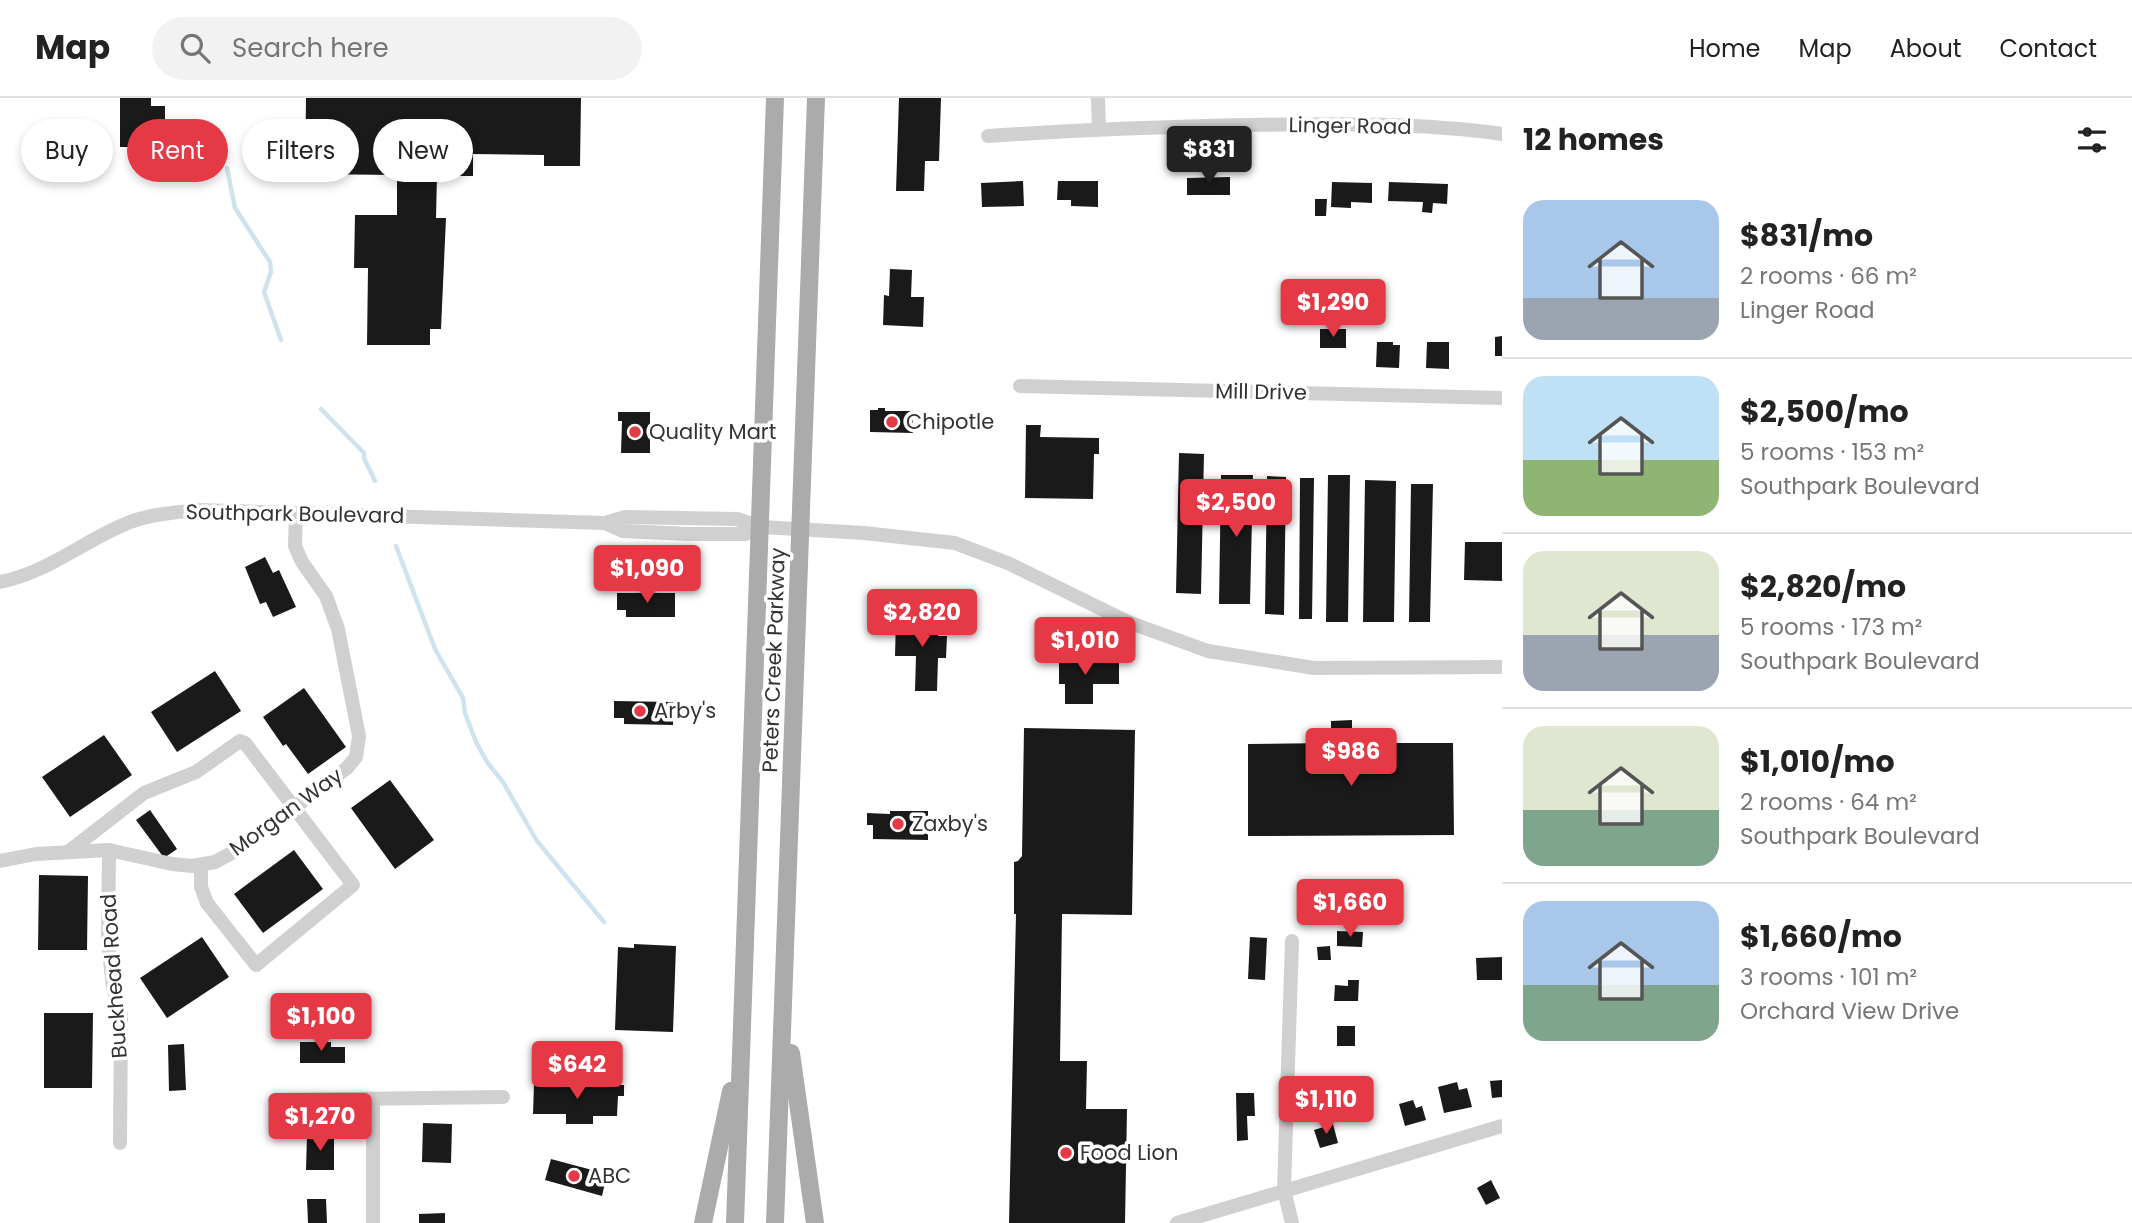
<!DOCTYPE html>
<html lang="en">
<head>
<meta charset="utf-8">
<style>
	:root { --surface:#fff; --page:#f2f2f2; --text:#222; --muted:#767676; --line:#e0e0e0; --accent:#e63946 }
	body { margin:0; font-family:Poppins,sans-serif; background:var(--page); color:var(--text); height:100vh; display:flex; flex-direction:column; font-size:26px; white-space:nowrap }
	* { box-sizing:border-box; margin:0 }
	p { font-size:23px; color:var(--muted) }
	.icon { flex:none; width:38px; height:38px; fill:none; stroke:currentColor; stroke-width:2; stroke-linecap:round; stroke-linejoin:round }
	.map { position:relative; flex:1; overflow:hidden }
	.sheet { display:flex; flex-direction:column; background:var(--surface); width:630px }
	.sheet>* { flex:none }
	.guide { position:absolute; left:21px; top:21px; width:665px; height:63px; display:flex; gap:14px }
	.price { position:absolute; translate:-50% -60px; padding:0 16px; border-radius:7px; background:var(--accent); color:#fff; font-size:23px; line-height:46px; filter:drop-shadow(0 2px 4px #0008) }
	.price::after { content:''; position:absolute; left:50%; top:42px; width:21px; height:16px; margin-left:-10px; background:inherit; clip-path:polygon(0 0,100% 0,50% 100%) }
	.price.active { background:#222; color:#fff }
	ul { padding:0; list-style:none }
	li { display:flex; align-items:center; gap:21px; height:175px; padding:0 21px }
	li+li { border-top:2px solid var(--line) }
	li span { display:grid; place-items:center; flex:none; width:196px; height:140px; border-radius:21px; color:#555 }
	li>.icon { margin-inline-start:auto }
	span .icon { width:84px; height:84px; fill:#fffc; stroke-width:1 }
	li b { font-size:30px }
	h2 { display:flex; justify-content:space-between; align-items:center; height:84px; padding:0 21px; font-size:30px }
	.pill { padding:0 24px; border-radius:32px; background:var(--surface); box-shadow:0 4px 10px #0003; font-size:24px; line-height:63px }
	.pill.active { background:var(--accent); color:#fff }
	header { display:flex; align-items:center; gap:42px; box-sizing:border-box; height:98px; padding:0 35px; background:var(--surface); border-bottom:2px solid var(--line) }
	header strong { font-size:33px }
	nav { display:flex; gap:38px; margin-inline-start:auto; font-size:24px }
	.search { width:490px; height:63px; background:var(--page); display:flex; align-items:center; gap:18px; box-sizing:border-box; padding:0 24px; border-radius:38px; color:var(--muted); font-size:26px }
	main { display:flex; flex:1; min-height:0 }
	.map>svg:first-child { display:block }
</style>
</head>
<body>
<header>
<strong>Map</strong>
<div class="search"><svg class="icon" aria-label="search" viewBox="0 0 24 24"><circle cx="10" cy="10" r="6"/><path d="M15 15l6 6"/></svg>Search here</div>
<nav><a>Home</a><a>Map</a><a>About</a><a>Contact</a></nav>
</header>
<main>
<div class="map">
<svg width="1502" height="1125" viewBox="0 0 1502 1125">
	<rect width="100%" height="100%" fill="#fff"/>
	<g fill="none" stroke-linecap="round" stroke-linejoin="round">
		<g stroke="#cfe2ee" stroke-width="4.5">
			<path d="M227,70L235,110L270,164L271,174L264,194L281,242"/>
			<path d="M321,311L364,355V360L375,383"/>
			<path d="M396,448L435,551L463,600L465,615L476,644L487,664L503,684L537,743L604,824"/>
		</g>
	</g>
	<g fill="#1a1a1a">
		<path d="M120,0H151V8H165V34H161V49H120Z"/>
		<path d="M306,0H581L580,68H544V57L473,56V78H437L436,120H446L441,231H430V247H367L368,170H354L355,117H397V77L305,76Z"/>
		<path d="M899,0H941L939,63H925L924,93H896Z"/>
		<path d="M1230,79V97H1187V80Z"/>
		<path d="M1023,83L1024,108L982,109L981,85Z"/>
		<path d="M1058,83H1098V109L1071,108V102H1057Z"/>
		<path d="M1332,84L1372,85V105L1351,104V110L1331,109Z"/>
		<path d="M1389,84L1448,86L1447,106L1433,105L1432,115L1422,114L1423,104L1388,103Z"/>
		<path d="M1315,101H1327L1326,118H1315Z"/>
		<path d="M890,171L912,172L911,199H924L923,229L883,227L884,197L889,198Z"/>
		<path d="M1302,194H1317L1316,212L1301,211Z"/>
		<rect x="1320" y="231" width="26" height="19"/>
		<path d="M1502,238V258H1495V239Z"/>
		<path d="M1377,244H1393V247H1400L1399,270L1376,269Z"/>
		<path d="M1427,244H1449V271L1426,270Z"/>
		<path d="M878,310H885V313H913V335L870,334V312H878Z"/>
		<path d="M618,314H650V355H621L622,323H618Z"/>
		<path d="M1026,327H1041L1040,339L1099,340V356H1094L1093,401L1025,400Z"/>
		<path d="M1179,355L1204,356L1201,496L1176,495Z"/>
		<path d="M1221,377H1253L1250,506H1219Z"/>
		<path d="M1328,377H1350L1348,524H1326Z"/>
		<path d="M1267,378L1286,379L1284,517L1265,516Z"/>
		<path d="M1300,380H1314L1312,521H1299Z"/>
		<path d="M1365,382L1396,383L1394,524H1363Z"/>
		<path d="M1411,386H1433L1430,524H1409Z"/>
		<path d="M1465,444H1502V483L1464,482Z"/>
		<path d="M265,459L273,475L279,472L296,509L273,519L266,504L260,506L245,469Z"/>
		<path d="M617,495H675V519H626V512H617Z"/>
		<path d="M896,521L938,522V538H947L946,560H938L937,593H915L916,558H895Z"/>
		<path d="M1066,557H1093V564H1119V586H1093V606H1065V586H1059V564H1066Z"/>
		<path d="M215,573L241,613L177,654L151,614Z"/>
		<path d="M304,590L346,649L308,676L286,646L283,648L263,619Z"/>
		<path d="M614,603L673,604V627L624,626V620H614Z"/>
		<path d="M1352,622V645H1453L1454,737L1248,738V646L1331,645V623Z"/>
		<path d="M1024,630L1135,632L1132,817L1062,816L1060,963H1087L1086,1011H1127L1125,1125H1009L1016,816H1014V764L1018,763L1022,758Z"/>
		<path d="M104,637L132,677L70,719L42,679Z"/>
		<path d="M390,682L434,742L395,771L351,710Z"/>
		<path d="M150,712L177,751L164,760L136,722Z"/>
		<path d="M890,713H928V742L873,741V727H867V715L890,716Z"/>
		<path d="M294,752L323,791L263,835L234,796Z"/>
		<path d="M39,777L88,778L87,852H38Z"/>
		<path d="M1337,833L1363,834L1362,849L1337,848Z"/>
		<path d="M202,839L229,879L167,920L140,880Z"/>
		<path d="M1250,839L1267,840L1265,882L1248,881Z"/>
		<path d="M634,846L676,848L673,934L615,932L618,849L634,850Z"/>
		<path d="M1330,848L1331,862H1318L1317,849Z"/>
		<path d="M1502,859V882H1477L1476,860Z"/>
		<path d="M1348,882H1359L1358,903H1334L1335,887L1348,888Z"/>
		<path d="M44,915H93L92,990H44Z"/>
		<rect x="1337" y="928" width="18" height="20"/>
		<path d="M300,944H331V949H345V965H300Z"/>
		<path d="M184,946L186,992L169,993L168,947Z"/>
		<path d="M1502,982V999L1492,1000L1490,983Z"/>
		<path d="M1457,984L1459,992L1467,990L1472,1009L1444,1015L1438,989Z"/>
		<path d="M534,986L624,987V998H618L617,1018H593V1026H566V1016H533Z"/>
		<path d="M1236,995H1254L1255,1018H1247L1248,1042L1237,1043Z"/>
		<path d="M1413,1002L1416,1010L1422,1008L1426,1022L1405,1028L1399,1006Z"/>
		<path d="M423,1025L452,1026L451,1065L422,1064Z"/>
		<path d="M1333,1026L1338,1045L1320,1050L1314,1032Z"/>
		<path d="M307,1037H334V1072H306Z"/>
		<path d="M551,1061L607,1076L602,1098L545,1082Z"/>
		<path d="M1491,1082L1500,1100L1486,1107L1477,1090Z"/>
		<path d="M307,1101H326L327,1125H308Z"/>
		<path d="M445,1115V1125H419V1116Z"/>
	</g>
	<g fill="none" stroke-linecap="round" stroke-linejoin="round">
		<g stroke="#d0d0d0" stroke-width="14">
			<path d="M1098,0L1099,31"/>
			<path d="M988,38C1073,32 1158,29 1243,27C1329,26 1416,24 1502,36"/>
			<path d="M1020,288L1502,300"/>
			<path d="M605,425L623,433L689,436H745L761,429"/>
			<path d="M0,484C46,475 81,445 123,427C146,416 172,415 198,412L605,425L625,419L737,421L761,429L864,435L955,445L1010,466L1128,524L1208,553L1314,570L1502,569"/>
			<path d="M109,752L108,845L113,889L121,918L120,1045"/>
			<path d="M68,754L144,695L196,674L240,643L245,645L353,787L256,867L207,805L201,789V767"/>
			<path d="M0,763L36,756L109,752L172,766L192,768L215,764L239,751L347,670L356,659L359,638L338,531L326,498L302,464L295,448L296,415"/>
			<path d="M1292,843L1284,1092L1292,1125"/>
			<path d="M275,1002L503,999"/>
			<path d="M373,1125V1001"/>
			<path d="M1177,1125L1502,1028"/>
		</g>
		<g stroke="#ababab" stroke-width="18">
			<path d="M791,955L815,1125"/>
			<path d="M703,1125L731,993"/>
			<path d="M735,1125L775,0"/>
			<path d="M775,1125L816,0"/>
		</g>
	</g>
	<g fill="#e63946" stroke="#fff" stroke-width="2.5">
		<circle cx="892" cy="324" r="7"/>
		<circle cx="635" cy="334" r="7"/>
		<circle cx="640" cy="613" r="7"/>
		<circle cx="898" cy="726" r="7"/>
		<circle cx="1066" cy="1055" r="7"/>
		<circle cx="574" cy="1078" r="7"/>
	</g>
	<g text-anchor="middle" stroke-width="7" stroke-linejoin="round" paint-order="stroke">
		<g font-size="21" fill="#333" stroke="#fff">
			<text transform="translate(1350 28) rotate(1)" y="7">Linger Road</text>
			<text transform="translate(1261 294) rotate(1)" y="7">Mill Drive</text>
			<text transform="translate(295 416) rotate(1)" y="7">Southpark Boulevard</text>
			<text transform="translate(774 562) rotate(-88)" y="7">Peters Creek Parkway</text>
			<text transform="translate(286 714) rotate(-36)" y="7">Morgan Way</text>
			<text transform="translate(114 878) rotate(-94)" y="7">Buckhead Road</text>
		</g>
		<g font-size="21" fill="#333" stroke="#fff" text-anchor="start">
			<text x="906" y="331">Chipotle</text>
			<text x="649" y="341">Quality Mart</text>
			<text x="654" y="620">Arby's</text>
			<text x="912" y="733">Zaxby's</text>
			<text x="1080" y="1062">Food Lion</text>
			<text x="588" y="1085">ABC</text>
		</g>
	</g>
</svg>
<b class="price active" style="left:1209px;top:88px">$831</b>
<b class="price" style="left:1333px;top:241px">$1,290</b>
<b class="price" style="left:1236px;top:441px">$2,500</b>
<b class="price" style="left:647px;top:507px">$1,090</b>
<b class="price" style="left:922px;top:551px">$2,820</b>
<b class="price" style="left:1085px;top:579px">$1,010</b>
<b class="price" style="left:1351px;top:690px">$986</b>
<b class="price" style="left:1350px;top:841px">$1,660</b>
<b class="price" style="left:321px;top:955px">$1,100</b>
<b class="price" style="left:577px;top:1003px">$642</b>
<b class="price" style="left:1326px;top:1038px">$1,110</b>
<b class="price" style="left:320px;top:1055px">$1,270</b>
<div class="guide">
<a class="pill">Buy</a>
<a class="pill active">Rent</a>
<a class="pill">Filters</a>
<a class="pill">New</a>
</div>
</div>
<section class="sheet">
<h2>12 homes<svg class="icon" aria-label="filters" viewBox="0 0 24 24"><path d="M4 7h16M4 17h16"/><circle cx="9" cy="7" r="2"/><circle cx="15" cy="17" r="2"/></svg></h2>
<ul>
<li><span style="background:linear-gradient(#a9c7e8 70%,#9aa5b1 0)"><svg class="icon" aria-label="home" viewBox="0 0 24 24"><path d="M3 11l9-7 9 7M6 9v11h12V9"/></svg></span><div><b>$831/mo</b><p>2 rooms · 66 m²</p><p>Linger Road</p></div></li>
<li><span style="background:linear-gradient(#bfe0f5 60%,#8fb573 0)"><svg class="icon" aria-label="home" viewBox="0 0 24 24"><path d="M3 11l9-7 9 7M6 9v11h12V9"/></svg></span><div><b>$2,500/mo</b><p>5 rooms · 153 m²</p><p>Southpark Boulevard</p></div></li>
<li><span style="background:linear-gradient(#dfe7d0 60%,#9aa5b1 0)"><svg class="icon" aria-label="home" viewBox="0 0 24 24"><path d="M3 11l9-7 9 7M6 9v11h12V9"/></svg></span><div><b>$2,820/mo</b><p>5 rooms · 173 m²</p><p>Southpark Boulevard</p></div></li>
<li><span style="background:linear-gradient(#dfe7d0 60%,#7fa58c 0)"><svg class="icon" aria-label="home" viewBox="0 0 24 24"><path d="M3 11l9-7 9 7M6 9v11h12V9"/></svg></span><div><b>$1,010/mo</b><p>2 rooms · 64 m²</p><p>Southpark Boulevard</p></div></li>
<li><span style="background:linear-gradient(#a9c7e8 60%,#7fa58c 0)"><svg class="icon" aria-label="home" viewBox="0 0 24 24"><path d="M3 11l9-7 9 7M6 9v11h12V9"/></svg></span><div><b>$1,660/mo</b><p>3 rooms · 101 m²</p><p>Orchard View Drive</p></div></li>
</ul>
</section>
</main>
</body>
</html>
